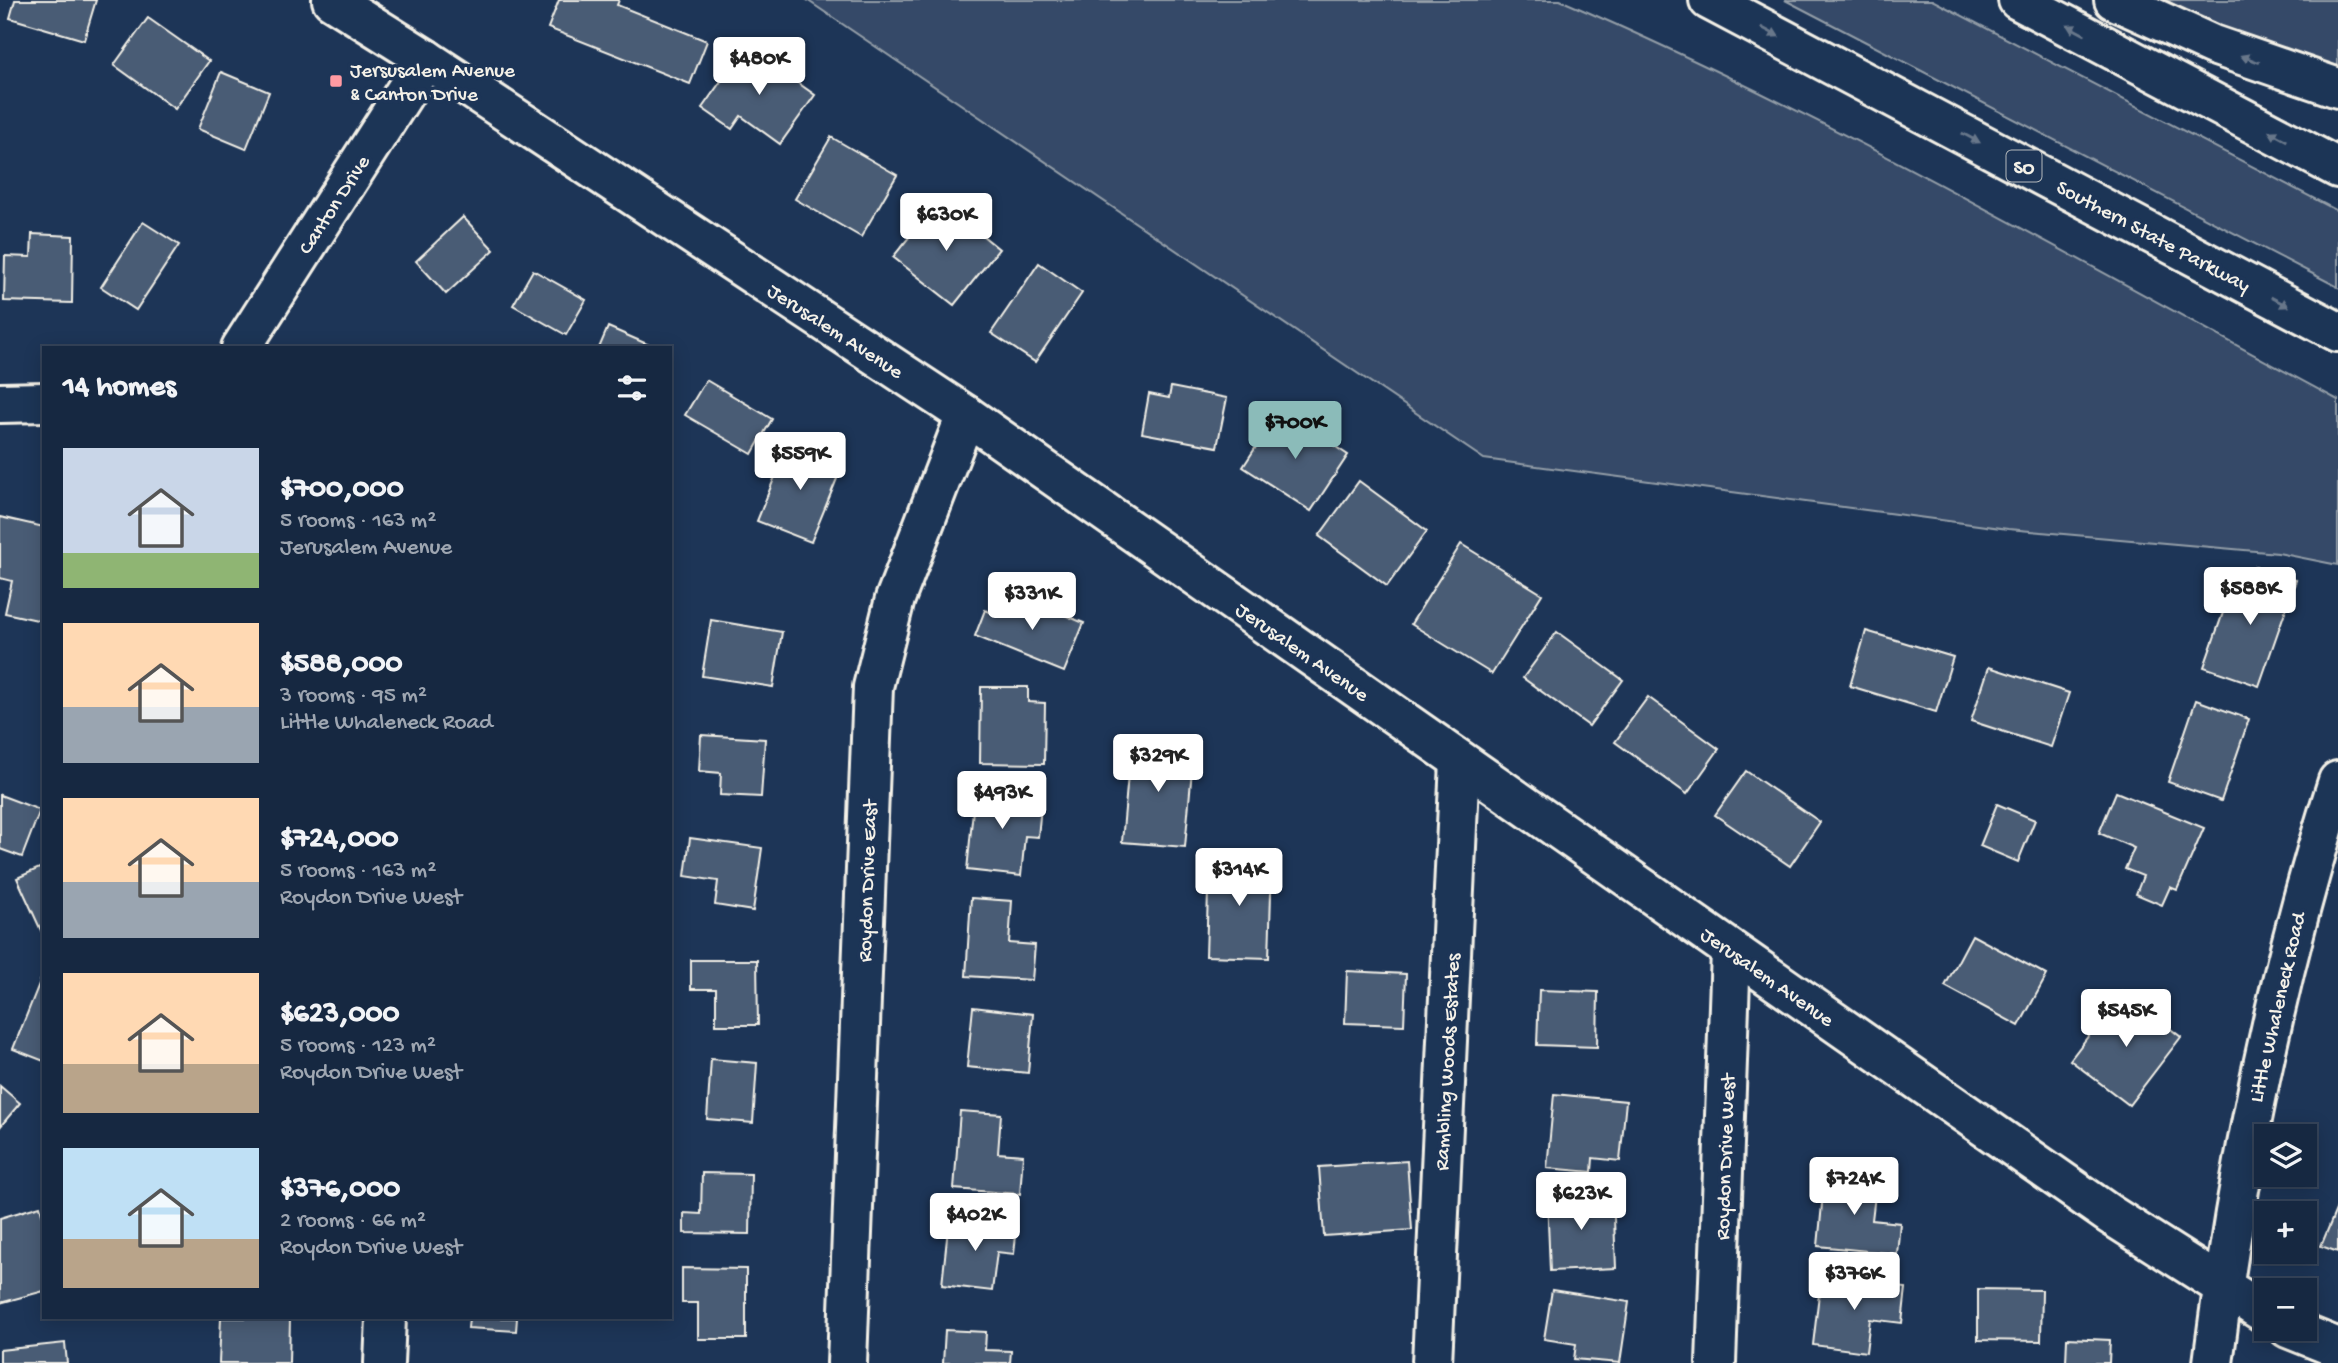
<!DOCTYPE html>
<html lang="en">
<head>
<meta charset="utf-8">
<style>
	:root { --surface:#162841; --page:#1f3048; --text:#f1f3f6; --muted:#9ea6b1; --line:#35445a; --accent:#8bbbb9 }
	body { margin:0; font-family:"Gochi Hand",sans-serif; background:var(--page); color:var(--text); height:100vh; display:flex; flex-direction:column; font-size:26px; white-space:nowrap }
	* { box-sizing:border-box; margin:0 }
	p { font-size:23px; color:var(--muted) }
	.icon { flex:none; width:38px; height:38px; fill:none; stroke:currentColor; stroke-width:2; stroke-linecap:round; stroke-linejoin:round }
	.map { position:relative; flex:1; overflow:hidden }
	.side { position:absolute; left:42px; top:346px; width:630px; height:973px; display:flex; flex-direction:column; background:var(--surface); border-radius:0px; box-shadow:0 4px 18px #0003,0 0 0 2px var(--line) }
	.side>* { flex:none }
	.fabs { position:absolute; left:2254px; top:1124px; display:grid; gap:14px }
	.fabs a { display:grid; place-items:center; width:63px; height:63px; border-radius:0px; background:var(--surface); box-shadow:0 4px 18px #0003,0 0 0 2px var(--line); font-size:35px }
	.price { position:absolute; translate:-50% -60px; padding:0 16px; border-radius:7px; background:#fff; color:#222; font-size:23px; line-height:46px; filter:drop-shadow(0 2px 4px #0008) }
	.price::after { content:''; position:absolute; left:50%; top:42px; width:21px; height:16px; margin-left:-10px; background:inherit; clip-path:polygon(0 0,100% 0,50% 100%) }
	.price.active { background:var(--accent); color:#111 }
	ul { padding:0; list-style:none }
	li { display:flex; align-items:center; gap:21px; height:175px; padding:0 21px }
	li span { display:grid; place-items:center; flex:none; width:196px; height:140px; border-radius:0px; color:#555 }
	li>.icon { margin-inline-start:auto }
	span .icon { width:84px; height:84px; fill:#fffc; stroke-width:1 }
	li b { font-size:30px }
	h2 { display:flex; justify-content:space-between; align-items:center; height:84px; padding:0 21px; font-size:30px }
	.map>svg:first-child { display:block }
</style>
</head>
<body>
<div class="map">
<svg width="2338" height="1363" viewBox="0 0 2338 1363">
	<rect width="100%" height="100%" fill="#1d3557"/>
	<filter id="ink" filterUnits="userSpaceOnUse"><feTurbulence type="fractalNoise" baseFrequency=".0143" numOctaves="2"/><feDisplacementMap in="SourceGraphic" scale="14" xChannelSelector="R" yChannelSelector="G"/><feConvolveMatrix kernelMatrix="1 2 1 2 8 2 1 2 1" color-interpolation-filters="sRGB"/></filter>
	<g filter="url(#ink)">
		<g fill="#354a67" stroke="#949ea8" stroke-width="2">
			<path d="M807,0H1560C1828,115 2082,263 2338,400V565L2278,553L2008,529L1484,459Z"/>
			<path d="M1785,0H1932L2338,211V287Z"/>
			<path d="M2165,0H2338V67L2209,23Z"/>
		</g>
		<g fill="#485b74" stroke="#f4f1e8" stroke-width="2">
			<path d="M15,0H96L84,40L10,18Z"/>
			<path d="M559,0H619L617,5L707,41L690,84L548,28Z"/>
			<path d="M148,18L209,61L175,109L114,65Z"/>
			<path d="M746,46L815,95L780,144L741,116L732,129L702,108Z"/>
			<path d="M221,72L269,92L246,149L198,129Z"/>
			<path d="M831,137L897,175L861,237L795,199Z"/>
			<path d="M939,200L999,249L954,305L893,257Z"/>
			<path d="M463,217L494,250L446,294L416,261Z"/>
			<path d="M143,222L179,245L136,310L101,287Z"/>
			<path d="M32,234L73,236L72,303L4,301L5,256L31,257Z"/>
			<path d="M1039,263L1082,293L1035,362L991,333Z"/>
			<path d="M533,270L586,300L566,335L513,305Z"/>
			<path d="M608,327L656,348H599Z"/>
			<path d="M706,380L772,419L752,454L685,415Z"/>
			<path d="M1171,387L1227,398L1217,447L1142,433L1149,394L1169,398Z"/>
			<path d="M1280,410L1348,455L1311,511L1243,467Z"/>
			<path d="M789,442L843,464L811,542L757,521Z"/>
			<path d="M1359,481L1427,531L1387,586L1319,536Z"/>
			<path d="M0,517L44,527L42,621L5,613L12,581L0,578Z"/>
			<path d="M1461,544L1542,594L1492,674L1411,624Z"/>
			<path d="M2255,566L2296,580L2259,686L2204,667L2232,587L2246,592Z"/>
			<path d="M1010,593L1084,623L1064,672L975,636L985,610L1001,616Z"/>
			<path d="M711,620L782,632L773,687L702,676Z"/>
			<path d="M1866,631L1953,657L1936,712L1850,686Z"/>
			<path d="M1557,632L1623,680L1589,726L1523,678Z"/>
			<path d="M1989,667L2069,693L2051,747L1971,721Z"/>
			<path d="M981,687H1028V702L1045,703L1044,764L980,763Z"/>
			<path d="M1648,697L1719,749L1687,794L1615,742Z"/>
			<path d="M2196,700L2249,719L2221,801L2168,782Z"/>
			<path d="M701,735L765,739L761,797L720,795L721,773L699,771Z"/>
			<path d="M1131,741L1194,747L1185,847L1122,842Z"/>
			<path d="M1746,771L1820,822L1790,866L1715,815Z"/>
			<path d="M975,790L1042,796L1038,837L1025,836L1021,876L967,870Z"/>
			<path d="M2116,792L2204,828L2177,890L2170,887L2162,905L2136,894L2143,876L2125,869L2134,848L2099,833Z"/>
			<path d="M0,795L40,810L22,857L0,849Z"/>
			<path d="M1997,804L2035,820L2018,862L1980,846Z"/>
			<path d="M690,838L762,848L753,911L715,905L718,881L685,876Z"/>
			<path d="M1209,859L1272,861L1269,958L1206,956Z"/>
			<path d="M44,866V937L17,878Z"/>
			<path d="M971,898L1012,901L1009,943L1035,945L1032,980L966,976Z"/>
			<path d="M1972,935L2047,975L2019,1026L1945,986Z"/>
			<path d="M691,960H757L758,1025H716V989H691Z"/>
			<path d="M1347,971L1406,974L1404,1025L1345,1023Z"/>
			<path d="M41,979L44,980V1061L13,1049Z"/>
			<path d="M1539,990L1598,992L1597,1047L1537,1045Z"/>
			<path d="M2122,992L2181,1037L2129,1105L2070,1060Z"/>
			<path d="M973,1007L1033,1014L1028,1073L967,1067Z"/>
			<path d="M711,1059L757,1063L753,1123L707,1119Z"/>
			<path d="M0,1086L20,1103L0,1127Z"/>
			<path d="M1554,1094L1626,1101L1620,1161L1593,1158L1592,1172L1547,1168Z"/>
			<path d="M960,1111L1001,1114L998,1153L1023,1155L1020,1194L954,1189Z"/>
			<path d="M1407,1161L1412,1230L1324,1236L1319,1167Z"/>
			<path d="M702,1173L751,1174L750,1234L684,1233V1213L701,1214Z"/>
			<path d="M1825,1173L1877,1178L1872,1220L1900,1223L1897,1254L1818,1246Z"/>
			<path d="M1613,1194L1616,1268L1550,1271L1547,1196Z"/>
			<path d="M2338,1205V1252L2321,1246Z"/>
			<path d="M40,1206L44,1221V1291L0,1303V1218Z"/>
			<path d="M949,1219L1017,1226L1014,1254L997,1252L992,1291L942,1285Z"/>
			<path d="M682,1268L746,1269V1339H698V1303H682Z"/>
			<path d="M1821,1277L1906,1288L1902,1323L1870,1319L1866,1352L1813,1345Z"/>
			<path d="M1978,1289L2042,1290L2041,1341L1978,1340Z"/>
			<path d="M1552,1290L1629,1302L1620,1363L1574,1359L1576,1344L1544,1339Z"/>
			<path d="M221,1318H290L289,1363H219Z"/>
			<path d="M469,1318H517L516,1331L468,1328Z"/>
			<path d="M945,1330L986,1332L985,1350L1011,1351L1010,1363H943Z"/>
			<path d="M2067,1338L2110,1340L2109,1363H2066Z"/>
			<path d="M65,1343L67,1363H0V1350Z"/>
		</g>
		<g fill="none" stroke-linecap="round" stroke-linejoin="round">
			<g stroke="#f4f1e8" stroke-width="44">
				<g id="minor">
					<path d="M241,348L426,59"/>
					<path d="M0,403L44,402"/>
					<path d="M384,1363L386,1318"/>
					<path d="M847,1363L873,687L895,599L966,415"/>
					<path d="M1432,1363L1460,761"/>
					<path d="M1716,1363L1731,951"/>
					<path d="M2213,1363C2238,1165 2277,971 2338,781"/>
				</g>
			</g>
			<g stroke="#f4f1e8" stroke-width="44">
				<g id="primary">
					<path d="M332,0L426,59L966,415L2109,1214L2266,1314"/>
					<path d="M2288,1328L2338,1348"/>
				</g>
			</g>
			<g stroke="#f4f1e8" stroke-width="44">
				<g id="motorway">
					<path d="M1709,0L2338,332"/>
					<path d="M2018,0L2338,168"/>
					<path d="M2114,0L2213,45L2338,88"/>
				</g>
			</g>
			<use href="#minor" stroke="#1d3557" stroke-width="38"/>
			<use href="#primary" stroke="#1d3557" stroke-width="38"/>
			<use href="#motorway" stroke="#1d3557" stroke-width="38"/>
		</g>
		<defs><path id="oneway-solid" d="M-6-.8H1V-3.2L6.5 0L1 3.2V.8H-6Z" transform="scale(1.75)"/></defs>
		<g fill="#68778a">
			<use href="#oneway-solid" transform="translate(2076 30) rotate(-152)"/>
			<use href="#oneway-solid" transform="translate(1770 32) rotate(28)"/>
			<use href="#oneway-solid" transform="translate(2250 59) rotate(-159)"/>
			<use href="#oneway-solid" transform="translate(2278 136) rotate(-152)"/>
			<use href="#oneway-solid" transform="translate(1971 138) rotate(28)"/>
			<use href="#oneway-solid" transform="translate(2280 302) rotate(28)"/>
		</g>
	</g>
	<rect fill="#ff9aa2" stroke="#1d3557" stroke-width="2.5" x="329" y="74" width="14" height="14" rx="3.5"/>
	<g text-anchor="middle" stroke-width="7" stroke-linejoin="round" paint-order="stroke">
		<rect fill="#1d3557" stroke="#b4b9bc" stroke-width="2" x="2006.5" y="150.5" width="35" height="31" rx="5"/>
		<g font-size="19" font-weight="bold" fill="#f4f1e8">
			<text x="2024" y="173">SO</text>
		</g>
		<g font-size="21" fill="#f4f1e8" stroke="#1d3557" text-anchor="start">
			<text x="350" y="76">Jersusalem Avenue<tspan x="350" dy="24">&amp; Canton Drive</tspan></text>
		</g>
		<g font-size="21" fill="#f4f1e8" stroke="#1d3557">
			<text transform="translate(333 204) rotate(-57)" y="7">Canton Drive</text>
			<text transform="translate(2154 235) rotate(28)" y="7">Southern State Parkway</text>
			<text transform="translate(836 330) rotate(33)" y="7">Jerusalem Avenue</text>
			<text transform="translate(1303 651) rotate(35)" y="7">Jerusalem Avenue</text>
			<text transform="translate(866 881) rotate(-88)" y="7">Roydon Drive East</text>
			<text transform="translate(1768 976) rotate(35)" y="7">Jerusalem Avenue</text>
			<text transform="translate(2276 1007) rotate(-77)" y="7">Little Whaleneck Road</text>
			<text transform="translate(1446 1062) rotate(-87)" y="7">Rambling Woods Estates</text>
			<text transform="translate(1724 1157) rotate(-88)" y="7">Roydon Drive West</text>
		</g>
	</g>
</svg>
<div class="fabs">
<a><svg class="icon" aria-label="layers" viewBox="0 0 24 24"><path d="M12 4l9 5-9 5-9-5zM3 14l9 5 9-5"/></svg></a>
<a>+</a>
<a>−</a>
</div>
<b class="price" style="left:759px;top:97px">$480K</b>
<b class="price" style="left:946px;top:253px">$630K</b>
<b class="price active" style="left:1295px;top:461px">$700K</b>
<b class="price" style="left:800px;top:492px">$559K</b>
<b class="price" style="left:2250px;top:627px">$588K</b>
<b class="price" style="left:1032px;top:632px">$331K</b>
<b class="price" style="left:1158px;top:794px">$329K</b>
<b class="price" style="left:1002px;top:831px">$493K</b>
<b class="price" style="left:1239px;top:908px">$314K</b>
<b class="price" style="left:2126px;top:1049px">$545K</b>
<b class="price" style="left:1854px;top:1217px">$724K</b>
<b class="price" style="left:1581px;top:1232px">$623K</b>
<b class="price" style="left:975px;top:1253px">$402K</b>
<b class="price" style="left:1854px;top:1312px">$376K</b>
<section class="side">
<h2>14 homes<svg class="icon" aria-label="filters" viewBox="0 0 24 24"><path d="M4 7h16M4 17h16"/><circle cx="9" cy="7" r="2"/><circle cx="15" cy="17" r="2"/></svg></h2>
<ul>
<li><span style="background:linear-gradient(#c9d6e8 75%,#8fb573 0)"><svg class="icon" aria-label="home" viewBox="0 0 24 24"><path d="M3 11l9-7 9 7M6 9v11h12V9"/></svg></span><div><b>$700,000</b><p>5 rooms · 163 m²</p><p>Jerusalem Avenue</p></div></li>
<li><span style="background:linear-gradient(#ffd9b3 60%,#9aa5b1 0)"><svg class="icon" aria-label="home" viewBox="0 0 24 24"><path d="M3 11l9-7 9 7M6 9v11h12V9"/></svg></span><div><b>$588,000</b><p>3 rooms · 95 m²</p><p>Little Whaleneck Road</p></div></li>
<li><span style="background:linear-gradient(#ffd9b3 60%,#9aa5b1 0)"><svg class="icon" aria-label="home" viewBox="0 0 24 24"><path d="M3 11l9-7 9 7M6 9v11h12V9"/></svg></span><div><b>$724,000</b><p>5 rooms · 163 m²</p><p>Roydon Drive West</p></div></li>
<li><span style="background:linear-gradient(#ffd9b3 65%,#b9a48a 0)"><svg class="icon" aria-label="home" viewBox="0 0 24 24"><path d="M3 11l9-7 9 7M6 9v11h12V9"/></svg></span><div><b>$623,000</b><p>5 rooms · 123 m²</p><p>Roydon Drive West</p></div></li>
<li><span style="background:linear-gradient(#bfe0f5 65%,#b9a48a 0)"><svg class="icon" aria-label="home" viewBox="0 0 24 24"><path d="M3 11l9-7 9 7M6 9v11h12V9"/></svg></span><div><b>$376,000</b><p>2 rooms · 66 m²</p><p>Roydon Drive West</p></div></li>
</ul>
</section>
</div>
</body>
</html>
